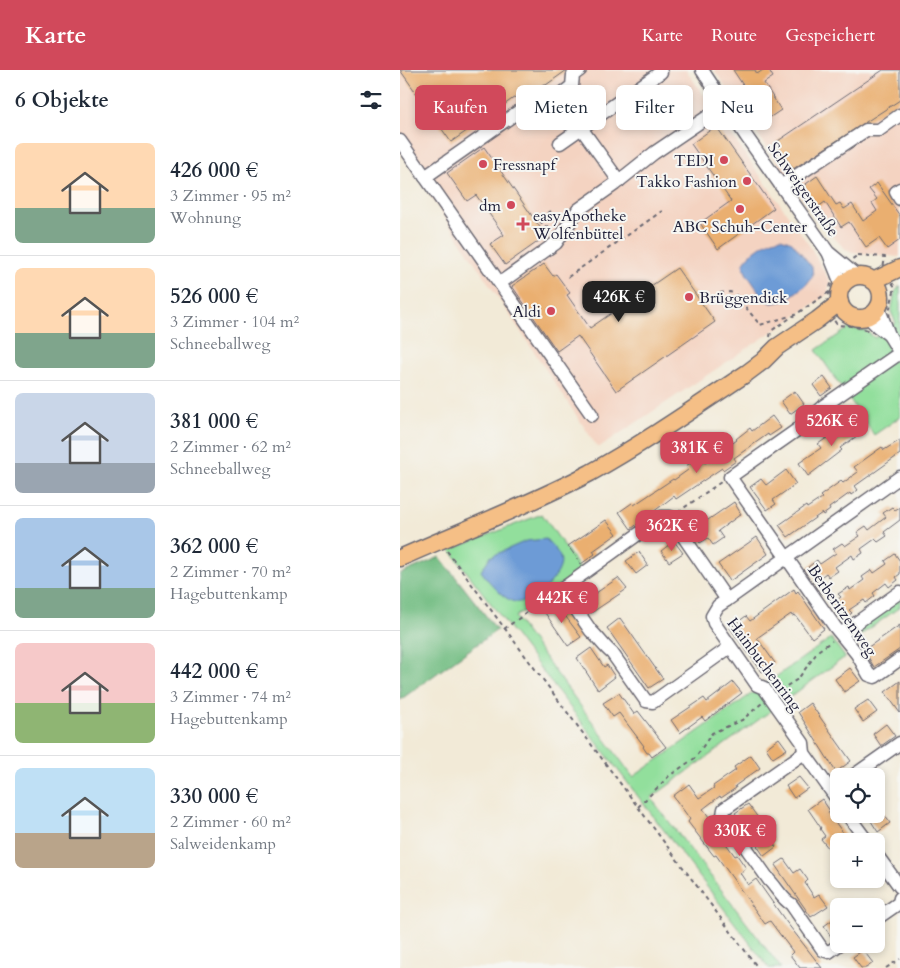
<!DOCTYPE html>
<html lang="de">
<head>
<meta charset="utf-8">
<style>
	:root { --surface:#fff; --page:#f6f6f7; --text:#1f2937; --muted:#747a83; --line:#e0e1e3; --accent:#d1495b }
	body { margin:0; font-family:Cardo,serif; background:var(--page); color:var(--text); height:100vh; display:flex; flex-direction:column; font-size:19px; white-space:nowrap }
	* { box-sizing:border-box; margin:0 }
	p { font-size:16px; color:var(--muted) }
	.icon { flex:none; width:28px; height:28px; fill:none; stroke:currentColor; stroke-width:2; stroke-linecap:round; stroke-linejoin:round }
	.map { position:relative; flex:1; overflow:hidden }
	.side { display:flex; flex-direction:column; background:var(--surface); width:400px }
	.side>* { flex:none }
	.guide { position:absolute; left:15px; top:15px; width:410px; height:45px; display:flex; gap:10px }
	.tools { position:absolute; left:430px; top:698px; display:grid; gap:10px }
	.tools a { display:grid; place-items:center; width:55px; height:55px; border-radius:8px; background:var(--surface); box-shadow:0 2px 8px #0003; font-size:25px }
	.price { position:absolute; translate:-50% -42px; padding:0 11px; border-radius:10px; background:var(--accent); color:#fff; font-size:16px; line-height:32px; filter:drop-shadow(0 1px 2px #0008) }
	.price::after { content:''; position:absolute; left:50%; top:30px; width:15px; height:11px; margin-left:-8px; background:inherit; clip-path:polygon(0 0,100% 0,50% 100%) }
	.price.on { background:#222; color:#fff }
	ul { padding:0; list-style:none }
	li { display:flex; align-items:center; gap:15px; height:125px; padding:0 15px }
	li+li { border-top:1px solid var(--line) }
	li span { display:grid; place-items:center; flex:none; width:140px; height:100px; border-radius:8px; color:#555 }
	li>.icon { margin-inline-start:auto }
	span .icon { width:60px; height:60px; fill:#fffc; stroke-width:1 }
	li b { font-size:21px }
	h2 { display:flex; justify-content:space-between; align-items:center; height:60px; padding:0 15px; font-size:21px }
	.pill { padding:0 18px; border-radius:8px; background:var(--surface); box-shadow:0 2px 8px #0003; font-size:18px; line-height:45px }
	.pill.on { background:var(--accent); color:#fff }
	header { display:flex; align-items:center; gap:30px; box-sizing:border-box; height:70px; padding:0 25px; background:var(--accent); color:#fff }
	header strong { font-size:24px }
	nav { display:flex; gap:28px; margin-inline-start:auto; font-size:18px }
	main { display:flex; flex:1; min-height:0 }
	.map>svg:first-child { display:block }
</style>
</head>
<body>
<header>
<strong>Karte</strong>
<nav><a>Karte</a><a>Route</a><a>Gespeichert</a></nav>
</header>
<main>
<section class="side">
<h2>6 Objekte<svg class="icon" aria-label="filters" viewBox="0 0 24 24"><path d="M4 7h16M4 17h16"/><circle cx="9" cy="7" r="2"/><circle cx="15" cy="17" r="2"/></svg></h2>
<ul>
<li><span style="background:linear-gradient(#ffd9b3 65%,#7fa58c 0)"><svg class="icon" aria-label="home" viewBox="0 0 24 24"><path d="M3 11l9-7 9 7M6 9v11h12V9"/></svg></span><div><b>426 000 €</b><p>3 Zimmer · 95 m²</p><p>Wohnung</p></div></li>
<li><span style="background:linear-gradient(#ffd9b3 65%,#7fa58c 0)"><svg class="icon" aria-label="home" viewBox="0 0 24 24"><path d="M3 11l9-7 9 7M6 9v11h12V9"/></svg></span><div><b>526 000 €</b><p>3 Zimmer · 104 m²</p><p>Schneeballweg</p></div></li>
<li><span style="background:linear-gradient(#c9d6e8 70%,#9aa5b1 0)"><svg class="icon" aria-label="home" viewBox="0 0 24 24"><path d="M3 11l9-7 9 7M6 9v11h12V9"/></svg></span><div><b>381 000 €</b><p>2 Zimmer · 62 m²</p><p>Schneeballweg</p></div></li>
<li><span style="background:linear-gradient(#a9c7e8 70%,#7fa58c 0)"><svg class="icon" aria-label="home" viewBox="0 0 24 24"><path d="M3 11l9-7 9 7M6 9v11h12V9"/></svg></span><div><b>362 000 €</b><p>2 Zimmer · 70 m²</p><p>Hagebuttenkamp</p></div></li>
<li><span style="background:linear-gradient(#f6c9c9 60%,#8fb573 0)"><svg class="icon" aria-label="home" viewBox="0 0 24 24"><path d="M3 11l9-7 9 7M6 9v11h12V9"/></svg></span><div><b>442 000 €</b><p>3 Zimmer · 74 m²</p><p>Hagebuttenkamp</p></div></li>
<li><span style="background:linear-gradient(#bfe0f5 65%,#b9a48a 0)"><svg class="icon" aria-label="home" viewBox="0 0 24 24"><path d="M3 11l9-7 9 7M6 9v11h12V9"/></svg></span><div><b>330 000 €</b><p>2 Zimmer · 60 m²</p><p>Salweidenkamp</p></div></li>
</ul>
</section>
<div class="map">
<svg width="500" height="898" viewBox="0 0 500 898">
	<rect width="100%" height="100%" fill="#f6f6f2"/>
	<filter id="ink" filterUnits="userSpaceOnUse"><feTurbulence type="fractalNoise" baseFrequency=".02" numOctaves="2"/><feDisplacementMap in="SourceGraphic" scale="10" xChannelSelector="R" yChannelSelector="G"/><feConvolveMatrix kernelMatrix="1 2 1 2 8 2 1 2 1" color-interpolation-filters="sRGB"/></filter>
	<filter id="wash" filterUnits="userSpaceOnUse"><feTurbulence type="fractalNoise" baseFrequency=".0096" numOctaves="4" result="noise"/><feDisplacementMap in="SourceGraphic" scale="20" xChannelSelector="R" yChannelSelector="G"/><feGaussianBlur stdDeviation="1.12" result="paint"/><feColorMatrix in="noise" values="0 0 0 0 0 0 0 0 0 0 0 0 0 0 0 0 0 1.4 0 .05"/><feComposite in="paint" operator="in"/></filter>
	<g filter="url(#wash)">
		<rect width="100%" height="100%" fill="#f2ead7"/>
		<g fill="#f4d3c1">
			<path d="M0,0H286L411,178L430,212L427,225L198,378L0,80Z"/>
			<path d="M314,0H500V186L498,187L452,182L444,178L416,149Z"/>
		</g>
		<g fill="#92df9c" stroke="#5a806c">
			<path d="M500,216V347L474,365L416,280L449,258L466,261L475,268L496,253L491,242L495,222Z"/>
			<path d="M142,444L181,500L115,547L233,707L431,568L445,587L251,728L381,898H369L50,480Z"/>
			<path d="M500,525V537L448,574L441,566Z"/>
		</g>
		<path fill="#75be84" stroke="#4c7060" d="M40,487L97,560L0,630V504Z"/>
		<g fill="#6d9bd6" stroke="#485e88">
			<path d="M381,168L392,172L412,197L413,206L406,215L384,231L372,233L364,229L346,203L343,194C351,181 367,170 381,168Z"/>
			<path d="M146,469C150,474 158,481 160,487C167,505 130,535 115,532C104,530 88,511 81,501L90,487L126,471Z"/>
		</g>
		<g id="blocks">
			<g fill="#eaaf6f">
				<path d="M0,0H167L146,15L140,16L131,23L128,18L51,72Z"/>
				<path d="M333,0H355L357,4L363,0H369L373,7L364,13L381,40L366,50Z"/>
				<path d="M483,0H500V30L393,99L375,73Z"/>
				<path d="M316,56L374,138L318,179L300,153L331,131L291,74Z"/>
				<path d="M84,77L146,166L105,195L90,174L104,165L76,125L67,131L47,103Z"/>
				<path d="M417,106L436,135L440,133L444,139L452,134L463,151L477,141L472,133L477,129L469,119L477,113L500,146V170L487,179L479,168L466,177L449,152L441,157L425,132L418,137L403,116Z"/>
				<path d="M144,194L153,206L156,204L170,223L167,225L190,258L277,198L315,252L216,321L178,266L157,281L112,216Z"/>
				<path d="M424,307L432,318L421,326L413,315Z"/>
				<path d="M395,321L404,334L390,344L381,331Z"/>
				<path d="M372,346L381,358L369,366L368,364L334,388L336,391L323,400L322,398L276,429L274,426L231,459L219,442L232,433L234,435L273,409L274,410L288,400L286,396L300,386L305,393L337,370L336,369L350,358L352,361Z"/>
				<path d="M456,348L464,361L440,378L442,380L408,406L399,393L421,378L418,374Z"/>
				<path d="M500,370V384L455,416L458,420L451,425L450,423L429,438L430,440L423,445L422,443L388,467L379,455L406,436L407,438L422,428L420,426L441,411L443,413L458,402L454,397L482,377L484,380Z"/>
				<path d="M386,400L396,414L373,430L376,434L367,440L350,417L361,409L366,415Z"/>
				<path d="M334,432L341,444L318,461L323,468L313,475L308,468L300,473L292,461Z"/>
				<path d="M492,437L495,440L500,437V450L484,462L487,466L478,472L475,469L461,479L463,483L454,489L452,485L435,497L438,501L429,507L426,503L417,510L408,497L417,490L420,494L436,483L433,479L442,473L445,476L460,466L457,462L466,456L469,460L486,447L483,443Z"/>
				<path d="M206,450L217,464L193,481L195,484L181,494L168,476Z"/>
				<path d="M357,467L368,484L330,511L318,494Z"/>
				<path d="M274,471L283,483L269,492L261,481Z"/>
				<path d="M239,482L248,495L236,504L226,491Z"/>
				<path d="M495,484L500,491V504L496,507L498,510L489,517L486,513L473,523L475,526L466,533L464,530L449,540L452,543L442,550L431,534L441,527L438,524L449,517L450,520L464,510L462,507L472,500L474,503L487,494L485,491Z"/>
				<path d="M218,508L227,519L191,543L181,530L195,521L196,523Z"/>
				<path d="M394,519L396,523L398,521L424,559L412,568L395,545L392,546L391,544L357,568L375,593L362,602L330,558L346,546L350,551Z"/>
				<path d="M154,531L181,567L168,576L143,540Z"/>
				<path d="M220,548L263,609L249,618L207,558Z"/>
				<path d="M500,555V579L474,597L464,580Z"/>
				<path d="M191,578L204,597L207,595L215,607L198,620L177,588Z"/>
				<path d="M450,598L460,611L444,622L435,609Z"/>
				<path d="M500,611V643L485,622Z"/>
				<path d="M333,612L342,623L305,651L302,647L280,663L271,650L304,628L307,632Z"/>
				<path d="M219,623L234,644L238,641L266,677L252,687L249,683H247L243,677L244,676L219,643L213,647L203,633Z"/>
				<path d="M468,630L477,642L463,652L454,639Z"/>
				<path d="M410,633L451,691L436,702L398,642Z"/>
				<path d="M486,654L495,666L481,676L473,664Z"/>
				<path d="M379,668L387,679L373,688L366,678Z"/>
				<path d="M351,685L360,698L335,716L336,718L321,728L320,726L303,739L313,752L311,753L335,786L337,785L346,798L340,803L348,815L356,809L387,853L422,898H400L390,885L393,882L370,851L365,854L316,785L314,786L288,752L290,749L273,726L289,714L299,728L314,718L313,716L336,700L334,697Z"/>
				<path d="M399,707L408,718L394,728L386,716Z"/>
				<path d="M422,729L430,741L428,742L446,767L429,779L421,769L425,766L420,759L421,758L408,739Z"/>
				<path d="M348,734L374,770L372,772L376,777L364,786L335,743Z"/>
				<path d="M481,740L490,753L478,762L469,748Z"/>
				<path d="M384,789L394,803L400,799L408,810L405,813L414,827L419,824L428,836L411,847L375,795Z"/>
				<path d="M439,845V864L432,868L424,856Z"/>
				<path d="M463,880L473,893L466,898H461L453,887Z"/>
			</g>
		</g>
	</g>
	<g filter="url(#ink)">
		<use href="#blocks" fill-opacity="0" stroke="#6b6872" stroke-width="1"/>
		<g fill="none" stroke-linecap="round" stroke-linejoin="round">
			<g stroke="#6b6872" stroke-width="15">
				<g id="minor">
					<path d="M302,0L346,66L428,182L457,206"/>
					<path d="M181,58L219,111"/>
					<path d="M0,71L192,345"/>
					<path d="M160,73L261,2"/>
					<path d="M25,107L145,23L159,26L172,16L173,5L180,0"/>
					<path d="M381,116L466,60H479L500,45"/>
					<path d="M500,119L496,122L500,129"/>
					<path d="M429,184L442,216"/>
					<path d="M100,213L156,173L178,140L215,114L254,83L325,35"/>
					<path d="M478,237L489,265L500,283"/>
					<path d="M467,246L478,257L489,265"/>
					<path d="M500,283L422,337L397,360L330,407L435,557L457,584L469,605L475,607L500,589"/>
					<path d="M327,530L270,447H262L162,519L191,561C199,568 204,577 212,583L246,631L253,632L330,577"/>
					<path d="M442,563L500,522"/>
					<path d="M404,683L324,739L323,745L369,810C377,818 382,829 391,834L423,880L429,882L440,874"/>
					<path d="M453,706L500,673"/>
					<path d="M439,732L404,683L403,673L364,618L357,615L314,553L312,546L318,536L327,530L500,407"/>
					<path d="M447,744L467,771"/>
					<path d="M476,784L500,817"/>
					<path d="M476,849L499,833L500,828"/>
				</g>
			</g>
			<g stroke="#6b6872" stroke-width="19">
				<g id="major">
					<circle cx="460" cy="227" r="21"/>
					<path d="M473,211L500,198"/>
					<path d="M0,488C63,460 129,435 190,403C244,373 296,337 347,303L363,291L377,277L417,250L440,232"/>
				</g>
			</g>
			<g stroke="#6b6872" stroke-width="2" stroke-dasharray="4 4" stroke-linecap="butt">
				<path d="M151,141L139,149L143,155L151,159"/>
				<path d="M458,185L485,187L483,199L495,217L489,242L490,249L472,261L451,256L437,255L426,237L432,209L431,204Z"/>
				<path d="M168,207L262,141"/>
				<path d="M320,223L330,222L335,224L360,255L390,246"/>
				<path d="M370,267L371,261L429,222"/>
				<path d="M278,442L321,412"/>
				<path d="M47,481L358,898"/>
				<path d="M104,559L153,524"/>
				<path d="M380,620L398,609L419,580L432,571"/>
				<path d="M238,737L269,706L295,688L312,663L342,650L362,633"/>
				<path d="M486,898L500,889"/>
			</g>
			<use href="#minor" stroke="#fff" stroke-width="12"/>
			<use href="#major" stroke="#f5bf86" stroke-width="16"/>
		</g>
	</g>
	<g fill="#d1495b" stroke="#f6f6f2" stroke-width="2">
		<circle cx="324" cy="90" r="5"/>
		<circle cx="83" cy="94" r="5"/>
		<circle cx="347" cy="111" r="5"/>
		<circle cx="111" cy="135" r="5"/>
		<circle cx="340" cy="139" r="5"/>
		<path d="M120.5 146.5h5v5h5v5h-5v5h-5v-5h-5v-5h5z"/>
		<circle cx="289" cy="227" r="5"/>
		<circle cx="151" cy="241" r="5"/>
	</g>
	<g text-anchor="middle" stroke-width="4" stroke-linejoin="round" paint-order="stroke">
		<g font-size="16" fill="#22223b" stroke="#f6f6f2" text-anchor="end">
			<text x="314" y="96">TEDI</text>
			<text x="93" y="100" text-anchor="start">Fressnapf</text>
			<text x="337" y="117">Takko Fashion</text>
			<text x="101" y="141">dm</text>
			<text x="133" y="151" text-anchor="start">easyApotheke<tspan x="133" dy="18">Wolfenbüttel</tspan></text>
			<text x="340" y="162" text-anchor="middle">ABC Schuh-Center</text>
			<text x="299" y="233" text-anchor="start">Brüggendick</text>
			<text x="141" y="247">Aldi</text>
		</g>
		<g font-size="16" fill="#22223b" stroke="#f6f6f2">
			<text transform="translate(404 119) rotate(55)" y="6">Schweigerstraße</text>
			<text transform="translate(443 540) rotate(55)" y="6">Berberitzenweg</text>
			<text transform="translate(365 594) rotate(53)" y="6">Hainbuchenring</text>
		</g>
	</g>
</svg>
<div class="tools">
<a><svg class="icon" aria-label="locate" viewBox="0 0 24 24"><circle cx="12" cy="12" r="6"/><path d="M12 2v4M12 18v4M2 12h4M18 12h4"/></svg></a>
<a>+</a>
<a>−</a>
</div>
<b class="price on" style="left:219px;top:253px">426K €</b>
<b class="price" style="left:432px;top:377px">526K €</b>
<b class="price" style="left:297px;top:404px">381K €</b>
<b class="price" style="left:272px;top:482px">362K €</b>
<b class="price" style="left:162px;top:554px">442K €</b>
<b class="price" style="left:340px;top:787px">330K €</b>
<div class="guide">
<a class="pill on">Kaufen</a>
<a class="pill">Mieten</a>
<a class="pill">Filter</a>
<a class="pill">Neu</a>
</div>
</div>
</main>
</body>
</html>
